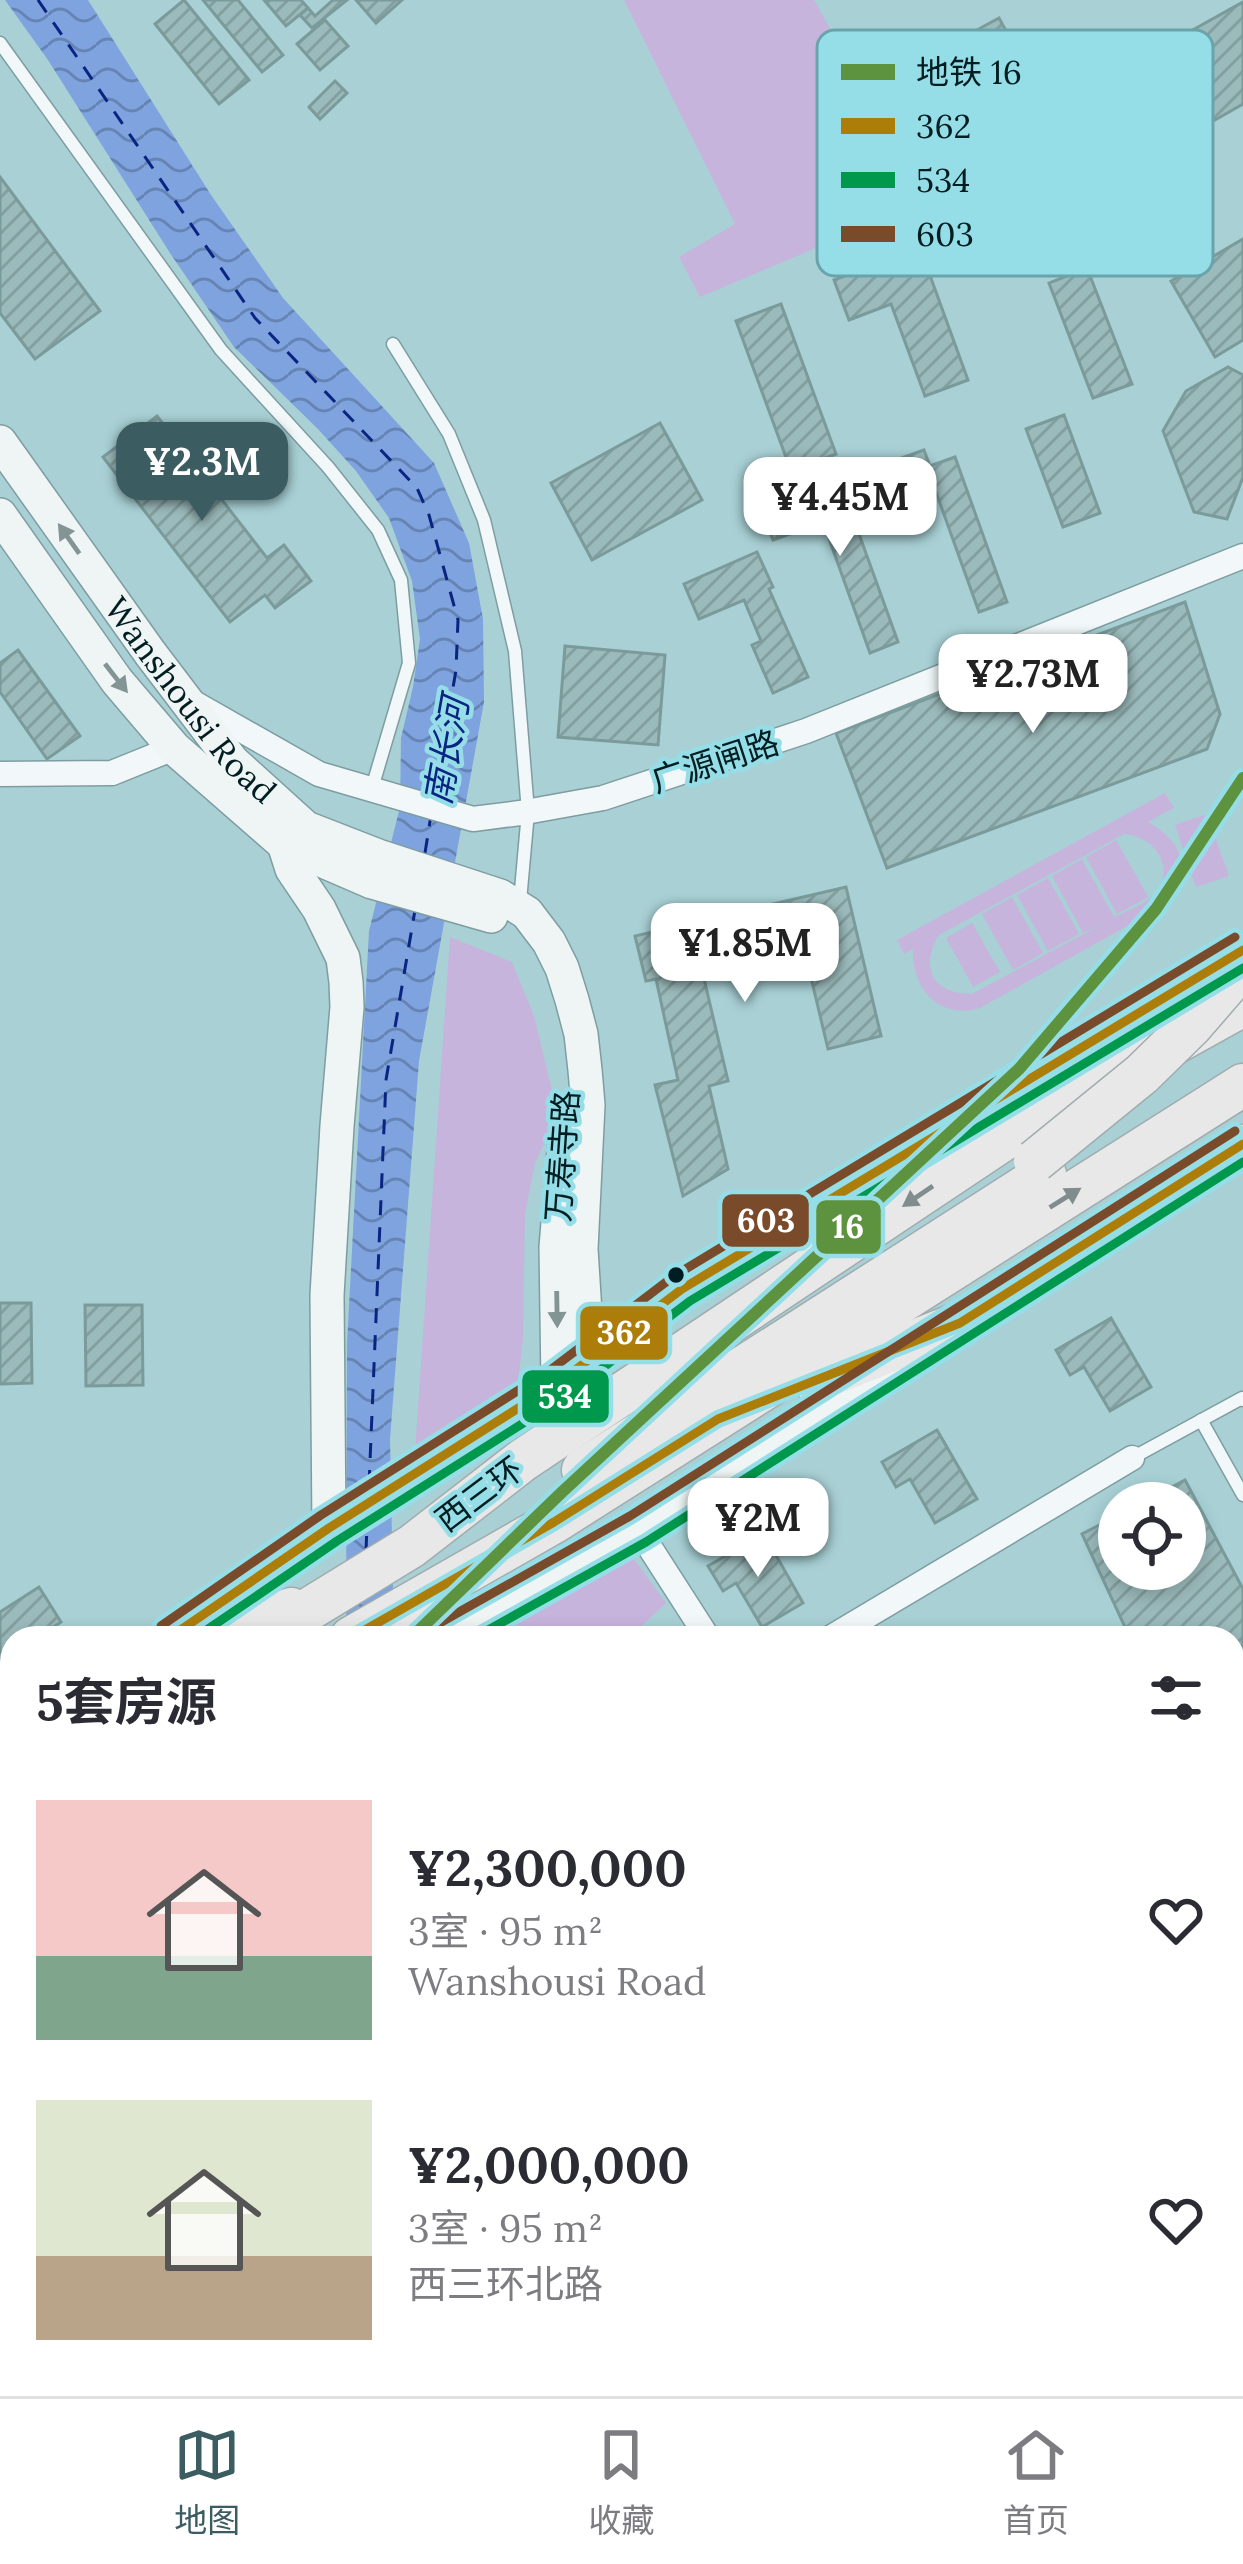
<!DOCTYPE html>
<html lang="zh">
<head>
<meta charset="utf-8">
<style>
	:root { --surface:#fff; --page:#f2f2f3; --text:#2b2b33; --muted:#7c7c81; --line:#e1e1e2; --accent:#3b5c60 }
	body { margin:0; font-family:Lora,"Noto Sans SC",serif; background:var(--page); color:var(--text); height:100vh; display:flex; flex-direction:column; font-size:45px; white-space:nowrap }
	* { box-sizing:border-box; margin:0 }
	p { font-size:39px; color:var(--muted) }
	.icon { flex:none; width:66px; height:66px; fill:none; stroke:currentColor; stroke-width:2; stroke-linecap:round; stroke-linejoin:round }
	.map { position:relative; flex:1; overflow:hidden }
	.drawer { position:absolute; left:0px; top:1626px; width:1245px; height:771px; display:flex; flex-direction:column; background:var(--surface); border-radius:36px 36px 0 0; box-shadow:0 6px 18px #0003 }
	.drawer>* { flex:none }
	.buttons { position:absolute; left:1098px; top:1482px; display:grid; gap:24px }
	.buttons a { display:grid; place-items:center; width:108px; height:108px; border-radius:50%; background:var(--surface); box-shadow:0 6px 18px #0003; font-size:60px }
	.price { position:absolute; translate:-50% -102px; padding:0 27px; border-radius:24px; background:#fff; color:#222; font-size:39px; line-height:78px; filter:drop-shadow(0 3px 6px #0008) }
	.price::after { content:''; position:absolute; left:50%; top:72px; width:36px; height:27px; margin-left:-18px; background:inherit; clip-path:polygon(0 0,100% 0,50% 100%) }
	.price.active { background:var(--accent); color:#fff }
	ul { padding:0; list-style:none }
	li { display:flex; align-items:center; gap:36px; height:300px; padding:0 36px }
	li span { display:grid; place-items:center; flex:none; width:336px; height:240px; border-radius:0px; color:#555 }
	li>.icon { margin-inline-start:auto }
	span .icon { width:144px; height:144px; fill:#fffc; stroke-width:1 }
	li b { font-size:51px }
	h2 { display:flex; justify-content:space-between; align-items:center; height:144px; padding:0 36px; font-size:51px }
	.dock { display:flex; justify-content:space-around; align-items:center; height:168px; border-top:3px solid var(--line); background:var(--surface); font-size:33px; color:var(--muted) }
	.dock a { display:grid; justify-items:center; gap:6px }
	.dock .active { color:var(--accent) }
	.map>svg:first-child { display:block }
</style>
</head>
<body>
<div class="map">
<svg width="1243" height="2396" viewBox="0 0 1243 2396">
	<defs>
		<pattern id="water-waves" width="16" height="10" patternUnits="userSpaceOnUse" patternTransform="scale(3)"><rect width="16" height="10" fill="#7ea3de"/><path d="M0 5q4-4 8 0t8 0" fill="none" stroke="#6584b4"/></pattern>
		<pattern id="building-hatch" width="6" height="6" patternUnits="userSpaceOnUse" patternTransform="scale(3)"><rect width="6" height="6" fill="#9bbabb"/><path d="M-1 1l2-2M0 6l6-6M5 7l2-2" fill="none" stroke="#849fa0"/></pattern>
	</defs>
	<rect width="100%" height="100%" fill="#a8d0d5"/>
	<g fill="#c7b4dd" fill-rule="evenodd">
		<path d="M624,0H814L927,201L700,297L679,257L735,224Z"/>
		<path d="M1165,793L1174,808L1148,822C1187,844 1189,870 1165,905L980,1008C939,1020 911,988 913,949L904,954L897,940ZM1124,834C1152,836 1176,864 1157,891C1148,903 1127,911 1114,917L1082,859L1052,876L1083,933L1106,922L972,994C933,994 919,968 939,935Z"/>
		<path d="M1207,814L1229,876L1196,887L1175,825Z"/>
		<path d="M1116,840L1148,897L1117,914L1086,857Z"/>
		<path d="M1048,878L1079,934L1048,951L1017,895Z"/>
		<path d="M1012,897L1043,953L1013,970L982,914Z"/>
		<path d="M972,923L1000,972L973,987L946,938Z"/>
		<path d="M450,937L512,962L534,1016L558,1115L535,1163L525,1214L523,1339L518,1383L506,1398L415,1452Z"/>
		<path d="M631,1555L666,1603L629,1638H495Z"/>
		<path d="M12,2375V2385H200L198,2396H6Z"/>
		<path d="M479,2385H600L599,2396H483Z"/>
	</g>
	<path fill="url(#water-waves)" d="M5,0H88L211,195L283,298L434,463L469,543L483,619L484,702L419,1061L390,1439L394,1638H346L347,1344L369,931L400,807L401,738L413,687L420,639L412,581L389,518L356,471L318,429L234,347L170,253L48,60Z"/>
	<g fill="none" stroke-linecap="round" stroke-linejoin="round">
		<g stroke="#0a2482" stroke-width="3" stroke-dasharray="15 12" stroke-linecap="butt">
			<path d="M38,0L255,318L417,488L429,515L458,620L456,670L435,794"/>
			<path d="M425,853L431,815"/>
			<path d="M369,1485L386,1080L415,910"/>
			<path d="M366,1551L367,1525"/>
			<path d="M286,2396L287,2385"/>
		</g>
	</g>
	<g fill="url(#building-hatch)" stroke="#7b9b9b" stroke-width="3">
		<path d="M184,0L249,80L219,104L155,24Z"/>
		<path d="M203,0H238L283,55L262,72Z"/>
		<path d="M264,0H301L308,8L286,26Z"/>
		<path d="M333,0H347L312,28L300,15L308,8L315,16Z"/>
		<path d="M356,0H402L376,23Z"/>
		<path d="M1243,2V104L1215,120L1171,42Z"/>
		<path d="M999,18L1042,97L931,158L887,79Z"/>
		<path d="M325,20L348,46L320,70L297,44Z"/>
		<path d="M335,81L347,93L320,119L309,107Z"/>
		<path d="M0,177L100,311L35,359L0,313Z"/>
		<path d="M1243,239V340L1215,357L1171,281Z"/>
		<path d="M920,248L968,380L925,396L891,304L849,320L834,280Z"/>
		<path d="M1087,268L1132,384L1093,398L1049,283Z"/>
		<path d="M781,304L836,454L791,471L736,321Z"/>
		<path d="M1228,367L1243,375V477L1227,519L1194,512L1163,431L1186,391Z"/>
		<path d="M1064,415L1100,513L1063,527L1026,429Z"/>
		<path d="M157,416L267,558L284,545L311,581L275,608L265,595L230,622L103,457Z"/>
		<path d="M660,423L702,500L592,560L551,483Z"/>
		<path d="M924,450L930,466L955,457L1007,602L979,612L932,481L882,499L871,469Z"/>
		<path d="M815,490L821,507L846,498L898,642L870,653L823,522L773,540L762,510Z"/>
		<path d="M757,552L773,587L769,589L808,677L773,693L752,645L761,641L744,600L699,619L684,584Z"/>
		<path d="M1185,602L1220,714L1207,749L887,868L836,733Z"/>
		<path d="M565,646L665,655L658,745L558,737Z"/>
		<path d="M18,650L80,736L47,759L0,692V663Z"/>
		<path d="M846,887L881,1036L828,1049L803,944L702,970L728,1081L709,1086L728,1169L683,1196L655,1085L678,1080L656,979L646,981L635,936Z"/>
		<path d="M0,1303H31L32,1383L0,1384Z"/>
		<path d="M85,1305H142L143,1385L86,1386Z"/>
		<path d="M1111,1318L1151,1387L1110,1411L1084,1367L1070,1375L1056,1350Z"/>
		<path d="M937,1430L977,1499L935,1523L910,1479L896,1487L882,1462Z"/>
		<path d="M1185,1480L1243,1589V1709L1233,1715V1638H1130L1082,1534L1119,1515V1569H1185V1503H1141Z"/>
		<path d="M764,1534L803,1603L762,1627L736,1583L723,1591L708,1566Z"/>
		<path d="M39,1587L61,1622L36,1638H12V1653L0,1661V1612Z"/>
		<path d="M0,2113L12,2132V2151L0,2158Z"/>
		<path d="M0,2250L12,2268L0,2344Z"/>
		<path d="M1021,2385H1103L1105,2391L1147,2392V2396H1022Z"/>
	</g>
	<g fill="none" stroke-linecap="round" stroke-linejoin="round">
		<g stroke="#7e9da1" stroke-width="15">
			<g id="lane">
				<path d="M0,43L221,350L328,467L378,530L401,580L409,663L372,788"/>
				<path d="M393,344L449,434L484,520L515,651L528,812L520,901"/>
				<path d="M1201,1420L1243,1495"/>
				<path d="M1132,1458L1242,1398L1243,1400"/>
			</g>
		</g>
		<g stroke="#7e9da1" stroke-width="27">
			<g id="street">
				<path d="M194,703L319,774L473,819L520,813L603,798L806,731L1243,556"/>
				<path d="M0,774L112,773L174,748"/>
				<path d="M638,1529L708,1638"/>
				<path d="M830,1638L1132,1458"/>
				<path d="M459,2385L464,2396"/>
				<path d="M216,2396L217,2385"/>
			</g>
		</g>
		<g stroke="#7e9da1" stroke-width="36">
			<g id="secondary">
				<path id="s1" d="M0,442L150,653L232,761L306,828L378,856L500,896L527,913L549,942L562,968L572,1000L581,1034L585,1070L588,1105L581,1249L588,1360"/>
				<path d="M0,515L117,681L174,748L284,844L372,882L491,916"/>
				<path d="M284,844L292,869L319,909L343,958L346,982L347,1007L337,1126L327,1295L329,1528"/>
				<path d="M1159,1002L1243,950"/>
				<path d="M558,1383L556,1247L565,1139"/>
				<path d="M169,1638L329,1528L558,1383L682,1289L1109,1031"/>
				<path d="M443,1638L638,1529L1243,1144"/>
				<path d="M0,1748L12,1740"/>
				<path d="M0,1931L12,1922"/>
			</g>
		</g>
		<g stroke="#a0acae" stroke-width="45">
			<g id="highway">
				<path d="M1082,1073L1176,991"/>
				<path d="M1239,1146H1243"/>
				<path d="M814,1381L960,1323"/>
				<path d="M583,1470L1045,1174"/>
				<path d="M196,1638L291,1609"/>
				<path d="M262,1638L412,1546L523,1460L1016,1131L1243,1005"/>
				<path d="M351,1638L554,1522L1243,1085"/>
				<path d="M0,1801L12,1794"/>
				<path d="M0,1862L12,1854"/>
			</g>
		</g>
		<use href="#lane" stroke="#f2f8f9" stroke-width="12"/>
		<use href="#street" stroke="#f2f8f9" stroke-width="24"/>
		<use href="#secondary" stroke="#eff4f4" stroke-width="33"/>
		<use href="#highway" stroke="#e9e8e9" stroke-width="42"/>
		<g stroke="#a0acae" stroke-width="45" stroke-linecap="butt">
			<path id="highway-bridge" d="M1035,1161L1142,1074L1191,1026L1243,966"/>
		</g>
		<use href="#highway-bridge" stroke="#e9e8e9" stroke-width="42"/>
		<g stroke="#96dee7" stroke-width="18">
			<g id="bus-1">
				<path d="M169,1638L329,1528L558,1383L682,1289L1243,950"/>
				<path d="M351,1638L554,1522L718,1419L960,1323L1243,1144"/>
			</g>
		</g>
		<g stroke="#96dee7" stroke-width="18">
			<g id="bus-2">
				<path d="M195,1638L337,1541L566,1396L690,1301L1243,968"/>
				<path d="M474,1638L646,1542L1243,1162"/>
			</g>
		</g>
		<g stroke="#96dee7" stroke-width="18">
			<g id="bus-3">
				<path d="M436,1625L630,1516L1235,1131"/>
				<path d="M161,1626L321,1515L549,1371L674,1276L1235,937"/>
			</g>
		</g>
		<use href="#bus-1" stroke="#ad7d0a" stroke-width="9"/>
		<use href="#bus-2" stroke="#00984c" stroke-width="9"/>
		<use href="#bus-3" stroke="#7a4b2a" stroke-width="9"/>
		<g stroke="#96dee7" stroke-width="21">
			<path id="metro-1" d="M411,1638L561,1493L1019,1069L1156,909L1243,778"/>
		</g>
		<use href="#metro-1" stroke="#5d933e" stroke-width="12"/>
	</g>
	<defs><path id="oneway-solid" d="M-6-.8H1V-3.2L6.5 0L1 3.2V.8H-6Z" transform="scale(3)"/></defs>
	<g fill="#839495">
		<use href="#oneway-solid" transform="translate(69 539) rotate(-125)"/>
		<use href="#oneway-solid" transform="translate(116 678) rotate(52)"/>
		<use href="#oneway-solid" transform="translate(557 1309) rotate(89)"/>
	</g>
	<g fill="#808d8f">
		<use href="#oneway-solid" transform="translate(918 1196) rotate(146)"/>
		<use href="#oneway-solid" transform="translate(1065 1198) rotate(-32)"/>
	</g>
	<circle fill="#001e21" stroke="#96dee7" stroke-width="4.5" cx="676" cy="1275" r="10"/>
	<g text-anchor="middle" stroke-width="9" stroke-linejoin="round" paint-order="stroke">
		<g font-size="33" fill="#001e21" stroke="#96dee7">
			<text dy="12" stroke="none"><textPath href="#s1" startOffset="321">Wanshousi Road</textPath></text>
			<text transform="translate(715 761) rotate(-18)" y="12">广源闸路</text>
			<text transform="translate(562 1156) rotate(-86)" y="12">万寿寺路</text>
			<text transform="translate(479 1494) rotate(-37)" y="12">西三环</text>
		</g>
		<g font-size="36" font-style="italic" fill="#0a2482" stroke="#96dee7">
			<text transform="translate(446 751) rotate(-80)" y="13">南长河</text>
		</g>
	</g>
	<rect x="817" y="30" width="396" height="246" rx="18" fill="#96dee7" stroke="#69a4ac" stroke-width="3"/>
	<rect x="841" y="64" width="54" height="16" fill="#5d933e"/>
	<rect x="841" y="118" width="54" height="16" fill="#ad7d0a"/>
	<rect x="841" y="172" width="54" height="16" fill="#00984c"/>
	<rect x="841" y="226" width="54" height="16" fill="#7a4b2a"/>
	<g font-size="33" fill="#001e21">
		<text x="916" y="84">地铁 16</text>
		<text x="916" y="138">362</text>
		<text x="916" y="192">534</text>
		<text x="916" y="246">603</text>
	</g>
	<g stroke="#96dee7" stroke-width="4.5">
		<rect x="720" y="1192" width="91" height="57" rx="12" fill="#7a4b2a"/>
		<rect x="814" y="1198" width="69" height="58" rx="12" fill="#5d933e"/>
		<rect x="578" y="1304" width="92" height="58" rx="12" fill="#ad7d0a"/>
		<rect x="520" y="1368" width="91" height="57" rx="12" fill="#00984c"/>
	</g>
	<g font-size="33" text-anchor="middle" font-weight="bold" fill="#fff">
		<text x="766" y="1232">603</text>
		<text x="848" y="1238">16</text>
		<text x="624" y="1344">362</text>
		<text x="565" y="1408">534</text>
	</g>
</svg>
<div class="buttons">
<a><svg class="icon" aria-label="locate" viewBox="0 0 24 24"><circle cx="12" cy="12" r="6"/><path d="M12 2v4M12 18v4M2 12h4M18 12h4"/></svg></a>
</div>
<b class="price active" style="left:202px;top:524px">¥2.3M</b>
<b class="price" style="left:840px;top:559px">¥4.45M</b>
<b class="price" style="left:1033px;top:736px">¥2.73M</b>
<b class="price" style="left:745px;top:1005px">¥1.85M</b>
<b class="price" style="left:758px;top:1580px">¥2M</b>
<section class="drawer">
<h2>5套房源<svg class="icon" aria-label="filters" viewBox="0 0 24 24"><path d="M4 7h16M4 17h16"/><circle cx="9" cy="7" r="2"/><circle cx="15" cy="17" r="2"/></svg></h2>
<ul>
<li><span style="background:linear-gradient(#f6c9c9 65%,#7fa58c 0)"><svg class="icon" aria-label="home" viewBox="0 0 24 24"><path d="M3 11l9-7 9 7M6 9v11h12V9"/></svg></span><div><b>¥2,300,000</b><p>3室 · 95 m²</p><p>Wanshousi Road</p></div><svg class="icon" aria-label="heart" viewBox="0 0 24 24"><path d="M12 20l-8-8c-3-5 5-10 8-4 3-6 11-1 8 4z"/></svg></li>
<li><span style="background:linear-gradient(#dfe7d0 65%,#b9a48a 0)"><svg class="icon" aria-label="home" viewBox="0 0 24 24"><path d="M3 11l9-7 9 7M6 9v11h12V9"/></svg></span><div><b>¥2,000,000</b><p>3室 · 95 m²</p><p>西三环北路</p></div><svg class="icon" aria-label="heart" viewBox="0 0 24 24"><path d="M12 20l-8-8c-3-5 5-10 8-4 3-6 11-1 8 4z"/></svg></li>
</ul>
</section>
</div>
<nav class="dock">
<a class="active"><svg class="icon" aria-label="map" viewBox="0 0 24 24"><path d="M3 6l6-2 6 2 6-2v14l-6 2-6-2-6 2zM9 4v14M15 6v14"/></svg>地图</a>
<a><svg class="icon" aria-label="saved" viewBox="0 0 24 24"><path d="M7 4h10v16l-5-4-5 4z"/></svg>收藏</a>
<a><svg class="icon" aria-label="home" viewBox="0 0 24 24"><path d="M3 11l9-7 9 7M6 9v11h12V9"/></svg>首页</a>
</nav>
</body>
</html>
